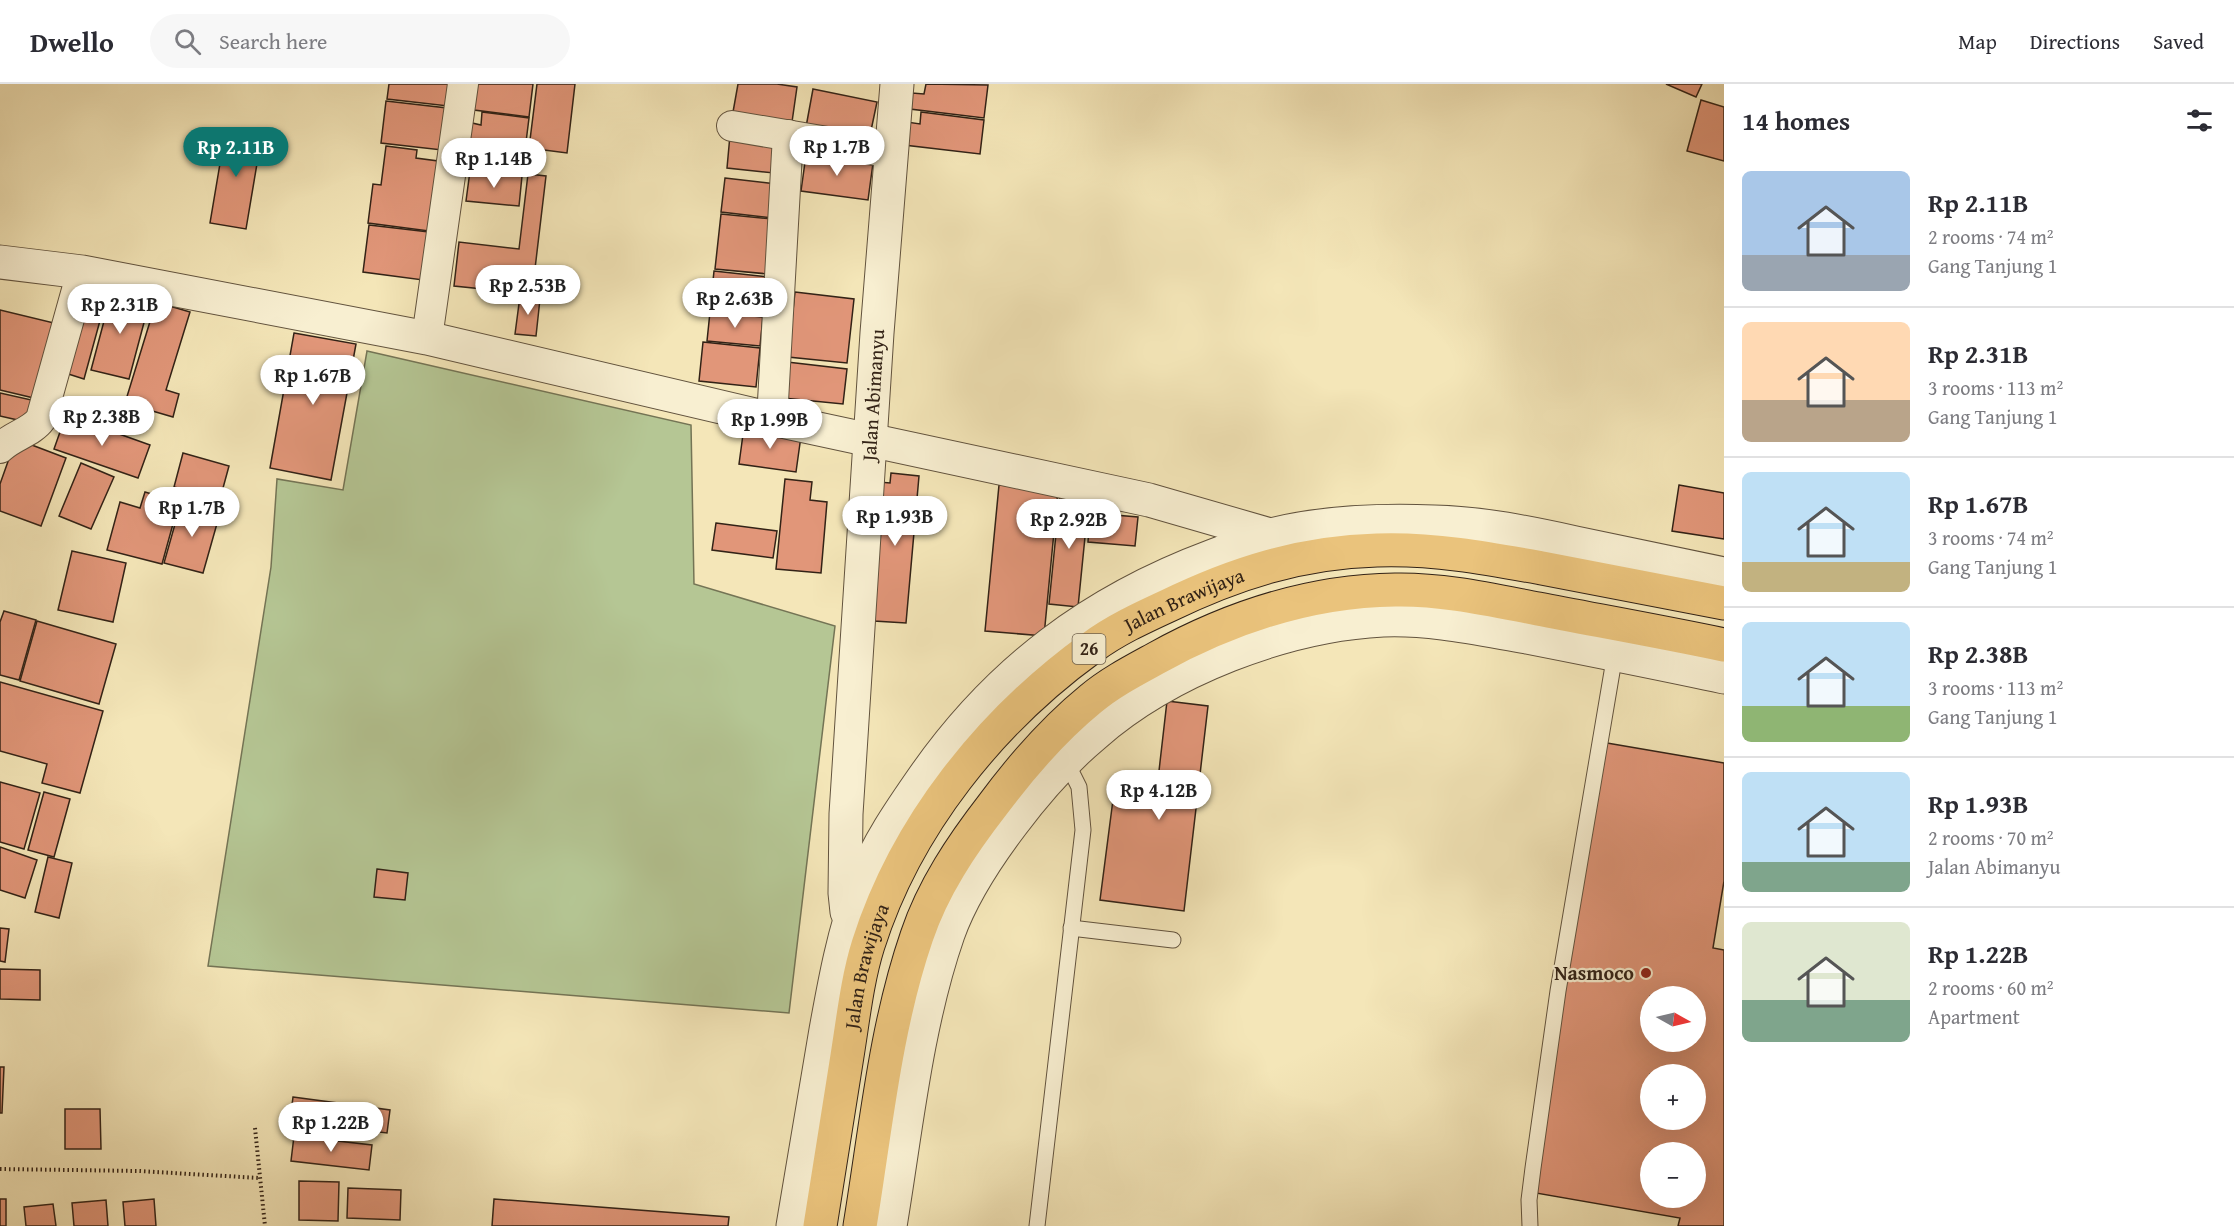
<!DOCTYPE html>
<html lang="en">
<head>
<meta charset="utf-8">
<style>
	:root { --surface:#fff; --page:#f7f7f7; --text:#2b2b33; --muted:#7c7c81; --line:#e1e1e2; --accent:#0f766e }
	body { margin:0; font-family:"Gentium Book Plus",serif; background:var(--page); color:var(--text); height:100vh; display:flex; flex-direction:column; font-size:22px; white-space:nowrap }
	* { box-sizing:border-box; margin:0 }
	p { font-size:20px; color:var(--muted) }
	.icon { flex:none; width:33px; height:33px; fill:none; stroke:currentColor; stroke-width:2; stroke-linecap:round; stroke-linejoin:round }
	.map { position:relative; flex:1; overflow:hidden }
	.drawer { display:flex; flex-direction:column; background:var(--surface); width:510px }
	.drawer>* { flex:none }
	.needle { width:39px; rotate:98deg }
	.controls { position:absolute; left:1640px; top:902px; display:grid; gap:12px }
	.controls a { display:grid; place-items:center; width:66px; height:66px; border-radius:50%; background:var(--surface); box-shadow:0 6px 24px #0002; font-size:30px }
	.price { position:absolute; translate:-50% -51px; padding:0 14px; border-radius:21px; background:#fff; color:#222; font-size:20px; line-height:39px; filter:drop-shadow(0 2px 3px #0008) }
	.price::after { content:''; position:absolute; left:50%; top:36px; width:18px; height:14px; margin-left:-9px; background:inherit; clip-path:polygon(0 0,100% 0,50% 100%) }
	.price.selected { background:var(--accent); color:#fff }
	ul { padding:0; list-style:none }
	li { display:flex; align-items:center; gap:18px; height:150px; padding:0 18px }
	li+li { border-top:2px solid var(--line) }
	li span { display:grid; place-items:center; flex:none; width:168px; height:120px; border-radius:9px; color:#555 }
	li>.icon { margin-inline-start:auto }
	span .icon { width:72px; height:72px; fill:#fffc; stroke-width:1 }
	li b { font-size:26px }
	h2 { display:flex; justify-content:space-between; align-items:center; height:72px; padding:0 18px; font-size:26px }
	header { display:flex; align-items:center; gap:36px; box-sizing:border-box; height:84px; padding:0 30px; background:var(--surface); border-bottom:2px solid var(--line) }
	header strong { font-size:28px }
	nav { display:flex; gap:33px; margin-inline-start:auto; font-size:21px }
	.search { width:420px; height:54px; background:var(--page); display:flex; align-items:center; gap:15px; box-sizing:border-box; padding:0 21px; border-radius:33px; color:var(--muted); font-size:22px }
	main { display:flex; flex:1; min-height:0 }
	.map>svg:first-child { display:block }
</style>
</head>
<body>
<header>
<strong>Dwello</strong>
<div class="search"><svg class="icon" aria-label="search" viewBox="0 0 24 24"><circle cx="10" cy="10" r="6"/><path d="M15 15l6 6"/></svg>Search here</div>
<nav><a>Map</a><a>Directions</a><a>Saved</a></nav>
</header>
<main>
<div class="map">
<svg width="1724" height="1142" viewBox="0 0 1724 1142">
	<rect width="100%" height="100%" fill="#f4e6b8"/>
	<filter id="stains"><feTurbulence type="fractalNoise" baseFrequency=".00333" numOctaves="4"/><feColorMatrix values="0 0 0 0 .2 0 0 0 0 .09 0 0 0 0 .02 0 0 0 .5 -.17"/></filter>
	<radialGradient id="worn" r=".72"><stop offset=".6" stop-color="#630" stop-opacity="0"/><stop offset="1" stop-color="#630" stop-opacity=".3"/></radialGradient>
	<path fill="#b5c694" stroke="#747455" stroke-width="1.5" d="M367,267L691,341L694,500L835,542L789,929L208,882L271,483L277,395L343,406Z"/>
	<g fill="#e19679" stroke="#322216" stroke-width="1.5" fill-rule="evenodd">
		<path d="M389,0H450L448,22L387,15Z"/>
		<path d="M477,0H533L529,33L474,26Z"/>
		<path d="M537,0H575L567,69L529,64Z"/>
		<path d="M738,0H777L797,3L792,38L733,28Z"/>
		<path d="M926,0L988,1L984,34L910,25L912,9L924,10Z"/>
		<path d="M1666,0H1702L1696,13Z"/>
		<path d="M813,5L877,18L869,56L806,43Z"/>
		<path d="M1701,16L1724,23V77L1687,67Z"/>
		<path d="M386,17L447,24L442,66L381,59Z"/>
		<path d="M482,28L529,34L525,66L469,59L472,39L481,41Z"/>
		<path d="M921,28L984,36L980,70L904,61L907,38L920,40Z"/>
		<path d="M226,44L262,50L246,145L210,139Z"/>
		<path d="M730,51L778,56L774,89L727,84Z"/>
		<path d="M469,60L525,66L522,91L466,85Z"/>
		<path d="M386,62L417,66L416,74L438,77L429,147L368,139L373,100L381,101Z"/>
		<path d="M806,71L873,79L868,116L801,107Z"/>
		<path d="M470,87L522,92L519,122L466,117Z"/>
		<path d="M528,90L546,92L532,210L454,202L459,158L519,165Z"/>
		<path d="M725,94L776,100L773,134L721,128Z"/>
		<path d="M721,130L773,135L768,190L715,185Z"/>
		<path d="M369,141L429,148L423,196L363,188Z"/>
		<path d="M714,187L768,193L763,232L710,226Z"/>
		<path d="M112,207L150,216L129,295L91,286Z"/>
		<path d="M795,208L854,215L847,279L788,273Z"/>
		<path d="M520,212L540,215L536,252L515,250Z"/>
		<path d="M82,216L104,222L84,295L62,288Z"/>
		<path d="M156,218L190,228L166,306L179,310L173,333L125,319Z"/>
		<path d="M0,226L54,239L38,315L0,306Z"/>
		<path d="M710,228L763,233L760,262L707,257Z"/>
		<path d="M294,249L356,260L331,396L270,384Z"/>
		<path d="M703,258L760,264L756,303L699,297Z"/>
		<path d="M787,278L847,285L843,320L783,314Z"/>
		<path d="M0,309L36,317L31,339L0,332Z"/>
		<path d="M66,331L150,361L138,394L54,365Z"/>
		<path d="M744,343L801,352L796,388L739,380Z"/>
		<path d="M16,355L66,374L41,442L0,427V400Z"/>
		<path d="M183,369L229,382L220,415L174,403Z"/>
		<path d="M81,379L114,393L91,445L59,432Z"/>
		<path d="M891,389L919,392L906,539L874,537L879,398L890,399Z"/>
		<path d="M785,395L812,398L810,416L827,418L821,489L776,485Z"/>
		<path d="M999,401L1058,406L1044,552L985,547Z"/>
		<path d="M1679,401L1724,409V455L1672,447Z"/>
		<path d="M145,408L179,418L162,480L107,466L120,418L140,424Z"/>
		<path d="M1060,410L1089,413L1078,523L1049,520Z"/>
		<path d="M181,419L220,429L203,489L164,479Z"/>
		<path d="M1090,429L1138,433L1135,462L1088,458Z"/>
		<path d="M716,439L777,447L773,474L712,466Z"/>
		<path d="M72,467L126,479L113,538L58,526Z"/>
		<path d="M4,527L36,536L19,596L0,591V538Z"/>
		<path d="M37,537L116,560L99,620L20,597Z"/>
		<path d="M0,598L103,627L80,709L42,699L47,680L0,667Z"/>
		<path d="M1167,617L1208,622L1184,827L1100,816L1114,708L1156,713Z"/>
		<path d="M1607,659L1724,679V797L1713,864L1724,866V1142H1678L1680,1134L1530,1108ZM1650,912H1695V957H1650ZM1650,990H1695V1035H1650ZM1650,1068H1695V1113H1650Z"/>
		<path d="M0,698L40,709L24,765L0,758Z"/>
		<path d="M44,708L70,715L54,773L28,766Z"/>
		<path d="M0,763L37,776L25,814L0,806Z"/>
		<path d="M48,773L72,779L59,834L35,828Z"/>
		<path d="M377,785L408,789L405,816L374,813Z"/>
		<path d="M0,844L9,845L5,878L0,877Z"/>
		<path d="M0,885L40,886V916L0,915Z"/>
		<path d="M0,983H4L2,1029H0Z"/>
		<path d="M293,1013L390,1026L387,1049L290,1037Z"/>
		<path d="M65,1025H100L101,1065H65Z"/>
		<path d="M294,1052L372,1061L369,1086L291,1077Z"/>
		<path d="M299,1097L339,1098L338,1137L299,1136Z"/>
		<path d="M348,1104L401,1106L400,1136L347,1134Z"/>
		<rect x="0" y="1115" width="6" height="27"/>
		<path d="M154,1115L156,1142H125L123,1118Z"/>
		<path d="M494,1115L729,1133L728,1142H492Z"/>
		<path d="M106,1116L108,1142H74L72,1119Z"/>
		<path d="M53,1120L56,1142H26L24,1123Z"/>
	</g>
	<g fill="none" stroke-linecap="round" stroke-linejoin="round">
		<g stroke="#62533e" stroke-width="17">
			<g id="service">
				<path d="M1071,844L1173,856"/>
				<path d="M1037,1142L1083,746L1079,703L1066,677"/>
				<path d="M1530,1142L1529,1116L1533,1084L1558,907L1615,570"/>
			</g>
		</g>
		<g stroke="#62533e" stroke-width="32">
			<g id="minor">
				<path d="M732,42L892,69"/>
				<path d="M427,254L463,0"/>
				<path d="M772,335L788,51"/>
				<path d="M0,364C12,352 32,348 41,335L82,188"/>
			</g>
		</g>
		<g stroke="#62533e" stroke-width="35">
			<g id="tertiary">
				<path d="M0,178L82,188L427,254L772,335L1149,416L1270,451"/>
				<path id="s1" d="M847,828L845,809L846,730L877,249L897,0"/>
				<path d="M793,1142C804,1077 815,1011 826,946C835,896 844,847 862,800C876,762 901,726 924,693C998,587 1092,517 1213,472C1232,465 1251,456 1271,451C1322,438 1381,436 1434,438C1482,439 1530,449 1576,459C1626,469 1675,480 1724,490"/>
				<path d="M890,1142C906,1046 916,942 948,850C962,811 987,773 1012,740C1036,708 1063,677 1094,651C1168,586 1285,541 1383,536C1431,534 1480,545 1527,553C1593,566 1659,579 1724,593"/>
			</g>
		</g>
		<g stroke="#322216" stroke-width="35">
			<g id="trunk">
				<path id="s2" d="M820,1142C829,1085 838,1028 847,972C853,935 857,896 868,861C906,741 991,636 1092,563C1115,546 1141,534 1167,522C1235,489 1301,468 1377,466C1433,464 1487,474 1542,484C1602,495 1663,507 1724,519"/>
				<path d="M860,1142C876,1045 885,945 917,852C933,804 962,761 993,721C1022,682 1053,646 1091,615C1110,599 1133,587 1155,575C1229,534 1309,507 1395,506C1443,505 1491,516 1538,525C1600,537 1662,548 1724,561"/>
			</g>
		</g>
		<g stroke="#322216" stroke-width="4" stroke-dasharray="1.5 3" stroke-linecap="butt">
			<path d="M255,1044L265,1142"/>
			<path d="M0,1085L139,1087L259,1094"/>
		</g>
		<use href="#service" stroke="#f8efd1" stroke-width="15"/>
		<use href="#minor" stroke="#f8efd1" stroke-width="30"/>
		<use href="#tertiary" stroke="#f8efd1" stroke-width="33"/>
		<use href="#trunk" stroke="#eac37c" stroke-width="33"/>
	</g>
	<circle fill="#8f2418" stroke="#f8efd1" stroke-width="2" cx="1646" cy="889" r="6"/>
	<g text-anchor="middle" stroke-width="4.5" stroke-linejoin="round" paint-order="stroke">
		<rect fill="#f8efd1" stroke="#6d604e" stroke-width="1.5" x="1072.5" y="550" width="33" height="30" rx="4.5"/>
		<g font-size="18" font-weight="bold" fill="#322216">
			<text x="1089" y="571">26</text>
		</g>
		<g font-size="20" fill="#322216" stroke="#f8efd1">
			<text dy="7" stroke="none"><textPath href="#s1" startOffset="518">Jalan Abimanyu</textPath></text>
			<text dy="7" stroke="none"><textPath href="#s2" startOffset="768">Jalan Brawijaya</textPath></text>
			<text dy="7" stroke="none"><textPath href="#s2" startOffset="264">Jalan Brawijaya</textPath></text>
		</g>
		<g font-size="20" font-weight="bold" fill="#322216" stroke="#f8efd1" text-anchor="end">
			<text x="1634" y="896">Nasmoco</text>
		</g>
	</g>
	<rect width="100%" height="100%" filter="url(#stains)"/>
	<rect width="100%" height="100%" fill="url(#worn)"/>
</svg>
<div class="controls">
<a><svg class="needle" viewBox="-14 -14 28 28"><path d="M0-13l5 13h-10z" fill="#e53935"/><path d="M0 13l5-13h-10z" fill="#7c7c81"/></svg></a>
<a>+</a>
<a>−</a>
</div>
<b class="price" style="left:837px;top:93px">Rp 1.7B</b>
<b class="price selected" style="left:236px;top:94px">Rp 2.11B</b>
<b class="price" style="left:494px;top:105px">Rp 1.14B</b>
<b class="price" style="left:528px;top:232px">Rp 2.53B</b>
<b class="price" style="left:735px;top:245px">Rp 2.63B</b>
<b class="price" style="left:120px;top:251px">Rp 2.31B</b>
<b class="price" style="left:313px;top:322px">Rp 1.67B</b>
<b class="price" style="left:102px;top:363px">Rp 2.38B</b>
<b class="price" style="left:770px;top:366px">Rp 1.99B</b>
<b class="price" style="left:192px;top:454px">Rp 1.7B</b>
<b class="price" style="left:895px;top:463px">Rp 1.93B</b>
<b class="price" style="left:1069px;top:466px">Rp 2.92B</b>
<b class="price" style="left:1159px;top:737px">Rp 4.12B</b>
<b class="price" style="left:331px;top:1069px">Rp 1.22B</b>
</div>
<section class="drawer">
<h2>14 homes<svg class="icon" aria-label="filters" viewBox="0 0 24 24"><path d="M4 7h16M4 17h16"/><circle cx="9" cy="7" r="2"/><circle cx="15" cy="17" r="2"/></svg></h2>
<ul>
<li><span style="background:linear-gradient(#a9c7e8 70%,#9aa5b1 0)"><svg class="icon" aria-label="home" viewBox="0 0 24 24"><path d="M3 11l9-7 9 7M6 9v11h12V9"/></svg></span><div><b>Rp 2.11B</b><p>2 rooms · 74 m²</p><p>Gang Tanjung 1</p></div></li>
<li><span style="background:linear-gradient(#ffd9b3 65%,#b9a48a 0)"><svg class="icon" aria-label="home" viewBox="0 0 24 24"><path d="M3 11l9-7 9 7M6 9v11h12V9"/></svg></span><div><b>Rp 2.31B</b><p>3 rooms · 113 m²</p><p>Gang Tanjung 1</p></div></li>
<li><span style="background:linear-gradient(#bfe0f5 75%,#c2b280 0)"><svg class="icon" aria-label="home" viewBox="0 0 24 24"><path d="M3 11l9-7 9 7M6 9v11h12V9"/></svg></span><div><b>Rp 1.67B</b><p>3 rooms · 74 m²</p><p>Gang Tanjung 1</p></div></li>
<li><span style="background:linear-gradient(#bfe0f5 70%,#8fb573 0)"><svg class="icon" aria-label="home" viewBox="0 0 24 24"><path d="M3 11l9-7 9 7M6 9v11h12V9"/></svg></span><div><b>Rp 2.38B</b><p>3 rooms · 113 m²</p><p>Gang Tanjung 1</p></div></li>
<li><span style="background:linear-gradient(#bfe0f5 75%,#7fa58c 0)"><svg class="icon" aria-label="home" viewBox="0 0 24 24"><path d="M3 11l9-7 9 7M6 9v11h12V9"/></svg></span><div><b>Rp 1.93B</b><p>2 rooms · 70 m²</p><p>Jalan Abimanyu</p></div></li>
<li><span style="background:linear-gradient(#dfe7d0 65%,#7fa58c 0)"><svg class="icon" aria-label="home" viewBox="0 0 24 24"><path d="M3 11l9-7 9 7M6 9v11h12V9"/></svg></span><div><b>Rp 1.22B</b><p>2 rooms · 60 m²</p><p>Apartment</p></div></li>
</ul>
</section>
</main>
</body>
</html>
